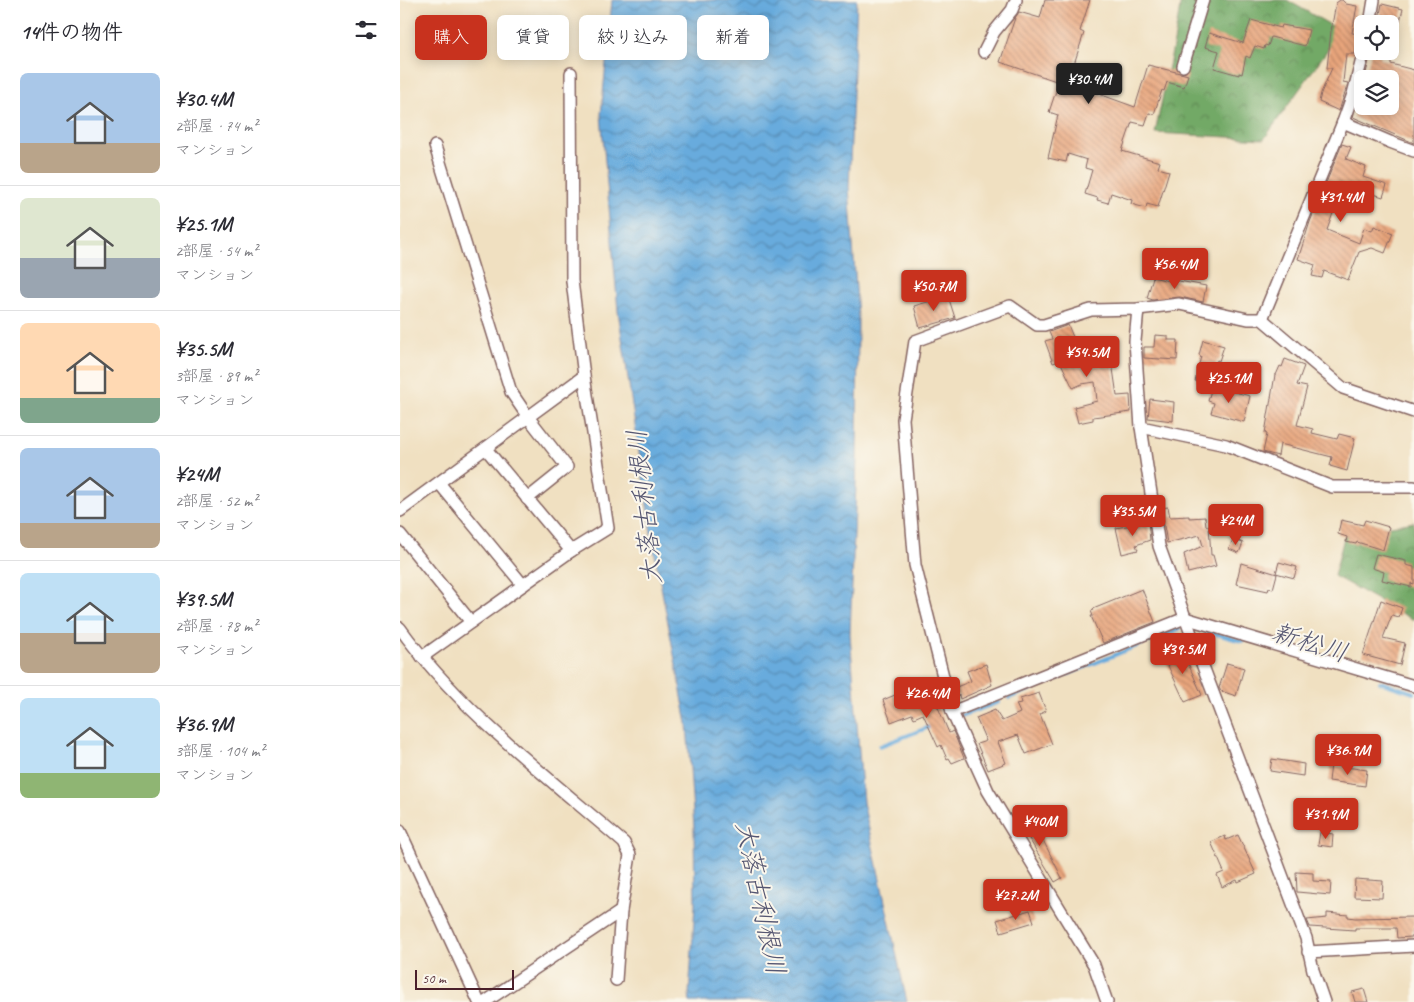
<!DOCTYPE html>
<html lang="ja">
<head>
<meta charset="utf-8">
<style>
	:root { --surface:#fff; --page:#f2f2f3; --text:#2b2b33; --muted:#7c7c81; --line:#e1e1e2; --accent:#c8321e }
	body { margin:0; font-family:Caveat,"Klee One",sans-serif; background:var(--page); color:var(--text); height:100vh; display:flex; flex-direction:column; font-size:19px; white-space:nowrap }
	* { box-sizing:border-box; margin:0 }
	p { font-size:16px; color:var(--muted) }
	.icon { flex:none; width:28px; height:28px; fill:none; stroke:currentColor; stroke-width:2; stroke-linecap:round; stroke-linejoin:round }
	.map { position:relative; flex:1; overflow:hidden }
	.drawer { display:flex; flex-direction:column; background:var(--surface); width:400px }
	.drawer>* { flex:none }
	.guide { position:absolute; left:15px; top:15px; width:475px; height:45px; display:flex; gap:10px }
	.controls { position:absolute; left:954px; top:15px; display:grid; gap:10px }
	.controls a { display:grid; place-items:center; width:45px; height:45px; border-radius:8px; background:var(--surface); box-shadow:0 2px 12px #0003; font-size:25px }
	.scale { position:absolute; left:15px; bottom:12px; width:99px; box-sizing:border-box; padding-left:5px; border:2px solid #4a1f2b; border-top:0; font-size:14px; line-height:18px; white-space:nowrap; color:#4a1f2b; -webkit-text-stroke:4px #fbf7ec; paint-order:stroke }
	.price { position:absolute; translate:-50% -42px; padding:0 11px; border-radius:5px; background:var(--accent); color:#fff; font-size:16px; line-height:32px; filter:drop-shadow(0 1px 2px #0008) }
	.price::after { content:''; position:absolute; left:50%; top:30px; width:15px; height:11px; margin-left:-8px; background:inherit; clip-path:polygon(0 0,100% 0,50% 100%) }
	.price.on { background:#222; color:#fff }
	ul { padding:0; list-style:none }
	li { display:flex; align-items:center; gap:15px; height:125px; padding:0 20px }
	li+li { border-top:1px solid var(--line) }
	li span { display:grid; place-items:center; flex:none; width:140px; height:100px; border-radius:8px; color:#555 }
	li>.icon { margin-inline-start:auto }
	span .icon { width:60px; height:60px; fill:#fffc; stroke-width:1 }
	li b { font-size:21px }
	h2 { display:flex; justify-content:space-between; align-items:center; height:60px; padding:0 20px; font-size:21px }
	.chip { padding:0 18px; border-radius:8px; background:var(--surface); box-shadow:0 2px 12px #0003; font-size:18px; line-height:45px }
	.chip.on { background:var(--accent); color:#fff }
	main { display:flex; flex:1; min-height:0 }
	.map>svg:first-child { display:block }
</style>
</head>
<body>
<main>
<section class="drawer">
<h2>14件の物件<svg class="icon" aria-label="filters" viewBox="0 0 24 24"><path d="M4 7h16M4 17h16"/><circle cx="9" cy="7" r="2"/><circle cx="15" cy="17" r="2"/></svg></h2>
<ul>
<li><span style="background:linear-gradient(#a9c7e8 70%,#b9a48a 0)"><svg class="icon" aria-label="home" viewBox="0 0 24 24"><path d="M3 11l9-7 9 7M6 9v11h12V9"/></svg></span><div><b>¥30.4M</b><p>2部屋 · 74 m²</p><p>マンション</p></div></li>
<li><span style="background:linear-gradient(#dfe7d0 60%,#9aa5b1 0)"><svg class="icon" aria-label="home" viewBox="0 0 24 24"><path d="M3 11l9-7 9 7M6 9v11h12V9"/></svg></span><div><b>¥25.1M</b><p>2部屋 · 54 m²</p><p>マンション</p></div></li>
<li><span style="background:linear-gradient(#ffd9b3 75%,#7fa58c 0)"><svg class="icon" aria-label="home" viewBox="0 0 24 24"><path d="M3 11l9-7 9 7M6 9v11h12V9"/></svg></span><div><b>¥35.5M</b><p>3部屋 · 89 m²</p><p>マンション</p></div></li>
<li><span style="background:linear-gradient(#a9c7e8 75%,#b9a48a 0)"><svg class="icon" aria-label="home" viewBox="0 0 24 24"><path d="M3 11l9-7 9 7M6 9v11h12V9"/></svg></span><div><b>¥24M</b><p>2部屋 · 52 m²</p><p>マンション</p></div></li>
<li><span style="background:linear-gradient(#bfe0f5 60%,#b9a48a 0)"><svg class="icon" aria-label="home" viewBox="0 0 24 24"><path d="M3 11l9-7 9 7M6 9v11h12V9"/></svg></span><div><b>¥39.5M</b><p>2部屋 · 78 m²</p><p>マンション</p></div></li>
<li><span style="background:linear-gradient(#bfe0f5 75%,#8fb573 0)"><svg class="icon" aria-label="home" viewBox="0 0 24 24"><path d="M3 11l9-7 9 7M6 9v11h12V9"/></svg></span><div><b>¥36.9M</b><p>3部屋 · 104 m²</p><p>マンション</p></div></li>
</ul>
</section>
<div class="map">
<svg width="1014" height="1002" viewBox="0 0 1014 1002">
	<defs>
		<pattern id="forest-crowns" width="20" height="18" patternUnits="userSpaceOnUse" patternTransform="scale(1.25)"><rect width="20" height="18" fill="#72a966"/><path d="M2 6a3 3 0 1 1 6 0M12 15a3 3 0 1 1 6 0" fill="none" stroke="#608954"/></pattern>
		<pattern id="water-waves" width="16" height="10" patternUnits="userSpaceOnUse" patternTransform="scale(1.25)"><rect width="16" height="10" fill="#67abdd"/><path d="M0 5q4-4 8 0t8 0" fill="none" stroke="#578bb3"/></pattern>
		<pattern id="building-back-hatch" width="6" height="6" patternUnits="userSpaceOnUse" patternTransform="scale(1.25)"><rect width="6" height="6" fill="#e8a57c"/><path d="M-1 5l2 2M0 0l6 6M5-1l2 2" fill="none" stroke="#be8666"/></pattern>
	</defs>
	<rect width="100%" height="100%" fill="#fbf7ec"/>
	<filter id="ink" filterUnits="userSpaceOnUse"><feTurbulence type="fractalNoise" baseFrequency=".02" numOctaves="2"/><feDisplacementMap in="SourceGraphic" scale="10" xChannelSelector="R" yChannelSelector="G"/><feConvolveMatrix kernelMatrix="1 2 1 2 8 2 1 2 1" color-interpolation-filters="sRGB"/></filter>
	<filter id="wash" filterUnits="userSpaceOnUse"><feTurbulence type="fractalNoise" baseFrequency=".0096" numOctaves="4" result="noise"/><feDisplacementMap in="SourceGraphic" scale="20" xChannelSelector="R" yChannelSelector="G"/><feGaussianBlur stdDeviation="1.12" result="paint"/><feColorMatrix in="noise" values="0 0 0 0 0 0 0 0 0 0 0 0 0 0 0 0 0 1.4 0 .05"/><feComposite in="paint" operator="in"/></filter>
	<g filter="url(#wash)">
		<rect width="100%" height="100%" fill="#f0e0c1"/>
		<g fill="url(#forest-crowns)" stroke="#5e6448">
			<path d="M781,0H887L941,31L864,139L755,133L774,42Z"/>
			<path d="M1014,522V620L934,576L945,534Z"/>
		</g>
		<path fill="url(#water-waves)" stroke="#586584" d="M212,0H457L449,187L458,317L457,460L450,634L463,802L507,1002H290L289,994L295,905L294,828L287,723L252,539L218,311L201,115Z"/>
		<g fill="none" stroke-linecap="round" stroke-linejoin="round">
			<g stroke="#67abdd" stroke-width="4">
				<path d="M795,628L842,641"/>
				<path d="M980,682L1014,693"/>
				<path d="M609,698L779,629"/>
				<path d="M563,715L599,702"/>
				<path d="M480,746L532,726"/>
			</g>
		</g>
		<g id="blocks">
			<g fill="url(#building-back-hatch)">
				<path d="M645,0H690L680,31L684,33L674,64L683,67L677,86L735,107L748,65L788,75L784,87L767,82L764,91L762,90L754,114L749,113L745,125L732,122L722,151L760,162L758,168L769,171L758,207L747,204L746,208L731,204L732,200L711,193L708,203L697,200L698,198L685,194L692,170L685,168L687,160L668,154L666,162L648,158L658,115L649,112L659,82L600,62L615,18L619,12L640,18Z"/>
				<path d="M940,0H942L946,4L957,6L952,33L959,34L955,54H946L943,82L948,83L939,111L919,102L921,93L932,68H927L931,31L936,3Z"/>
				<path d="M982,4L1003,9L994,45H990V24H978Z"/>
				<path d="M851,20L881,28L882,25L909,30L905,46L871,37L868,46L865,45L864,49L855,46L850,58L846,56L842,74L839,73V75L814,68L819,51L805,47L809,33L843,43Z"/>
				<path d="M971,53L981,56L980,59L991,61V64L1014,70V143L953,117L962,88V106H990V79H974L965,77Z"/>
				<path d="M942,144L951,147L946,159L966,167L963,177L987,185L983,197L945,185L944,188H942L927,230L959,243L964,228L972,231L974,226L993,233L985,253L972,248L959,252L948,280L924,271L922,278L912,276L915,265L898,259L910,222Z"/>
				<path d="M753,277L768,281V279L806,286L803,302L780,297L753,300L747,298Z"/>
				<path d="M548,296L555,318L520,328L514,306Z"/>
				<path d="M668,325L678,349L674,351L682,368L712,362L717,396L730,395L731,412L693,417V420L678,423L674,407L697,401L695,382L682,384L673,388L660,361L653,363L645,341L652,339L649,332Z"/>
				<path d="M755,335L768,336V340H778L777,360L744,358V347H754Z"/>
				<path d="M803,340L824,346L819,361L817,360L811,385L795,381L801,356L799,355Z"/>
				<path d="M885,359L904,366L897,385L907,387L897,425L913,429L912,433L937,439L939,434L955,438L947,471L930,466L932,457L880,444L878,456L863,452L867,434L865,433L875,375H876L880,366L882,367Z"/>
				<path d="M812,386L850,396L844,422L811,413L814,403L808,401Z"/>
				<path d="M750,399L774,402L773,421L748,418Z"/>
				<path d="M768,507L770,517L789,516V518L805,517L806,526H809L811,555H813L816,566L788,573L784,554L803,546L800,535L767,543L761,508Z"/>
				<path d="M941,520L963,525L965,520L989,527L983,550L957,542L956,544L946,542L947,537L938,534Z"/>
				<path d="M748,522L750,540L736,545L738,550L722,554L716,528Z"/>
				<path d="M833,539L843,543L839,553L829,549Z"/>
				<path d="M976,554L1006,561V565L1014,567V584L1011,583V587L982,580L984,572L972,568Z"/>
				<path d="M879,562L897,567L894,578L876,573Z"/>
				<path d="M841,563L877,574L873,589L869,588L868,591L836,584Z"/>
				<path d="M742,589L755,622L703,643L691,616H693L691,611L694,610L693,609Z"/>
				<path d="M981,600L1002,608L999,617L992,615L983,638L1005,643L1000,665L963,655Z"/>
				<path d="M774,649L777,655L783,652L802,695L785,702L763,655Z"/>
				<path d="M827,663L844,668L836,696L821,691L819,688Z"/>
				<path d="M586,664L592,685L560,699L559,695L556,697L554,688L571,681L567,671Z"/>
				<path d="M536,688L539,693L542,703L537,705L549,733L553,731L564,758L552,763L549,758L547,759L541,745L538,747L523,714L514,718L512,714L491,722L483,700L495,695L498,702Z"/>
				<path d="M639,693L646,711L640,714L652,744L626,754L618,735L598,742L606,763L588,770L577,744L586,741L576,718L595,710L602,721L620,713L616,704L621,703L620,699Z"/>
				<path d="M872,759L904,764L903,776L870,771Z"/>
				<path d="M931,765L967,770L965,786L929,781Z"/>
				<path d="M631,816L662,878L655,882L619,822Z"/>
				<path d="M920,832L933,834L932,847L918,845Z"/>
				<path d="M838,835L856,874L838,882L837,880L822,887L817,875L824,872L811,842L825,836L826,840Z"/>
				<path d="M896,872L913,873V881L931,882L930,895L897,892Z"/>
				<path d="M955,879L983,881L982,898L954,897Z"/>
				<path d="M630,910L634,922L601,932L597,920Z"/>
				<path d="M927,913L948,915V917L955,918L1014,917V930H1012V937L997,938L996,928H955V930L910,927L907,920L927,918Z"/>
				<path d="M964,989L968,1002H955L952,992Z"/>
			</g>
		</g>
	</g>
	<g filter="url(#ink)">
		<use href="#blocks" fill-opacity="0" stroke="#846360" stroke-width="1"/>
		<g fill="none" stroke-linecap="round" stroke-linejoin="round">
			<g stroke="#846360" stroke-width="14">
				<g id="minor">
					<path d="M970,24L974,0"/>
					<path d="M584,52L594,32L612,10L616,0"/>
					<path d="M783,66L803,0"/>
					<path d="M943,122L990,142L1014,151"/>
					<path d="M35,146L111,392L128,417L167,467L127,499"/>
					<path d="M738,309L735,341L741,427L759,546L801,661L906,938L913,970L924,1002"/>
					<path d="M862,319L943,122L953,94L964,51"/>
					<path d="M741,427L826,445L932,487H1014"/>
					<path d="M86,449L171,551"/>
					<path d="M39,483L123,585"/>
					<path d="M0,511L184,376"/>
					<path d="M0,534L71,622"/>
					<path d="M0,628C58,709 149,778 224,843L230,855L221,911L216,980"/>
					<path d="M22,657L171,551L208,528L184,376L172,281L171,73"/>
					<path d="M552,712L785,618L1014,686"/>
					<path d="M0,831L79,1002"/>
					<path d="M908,952L1014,946"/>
					<path d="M85,1002L221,911"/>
					<path d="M707,1002L694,965L588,791L552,712L515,565L503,419L515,341L610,306L637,325H644L691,310L738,309L779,304L848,319H862L943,388L1014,412"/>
				</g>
			</g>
			<use href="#minor" stroke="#fff" stroke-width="11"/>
		</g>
	</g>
	<g text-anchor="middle" stroke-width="4" stroke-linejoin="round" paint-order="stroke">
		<g font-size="26" font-style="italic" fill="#565772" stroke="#fbf7ec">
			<text transform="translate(244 507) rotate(-96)" y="9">大落古利根川</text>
			<text transform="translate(910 642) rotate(17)" y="9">新松川</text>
			<text transform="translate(361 898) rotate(78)" y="9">大落古利根川</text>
		</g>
	</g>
</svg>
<div class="controls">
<a><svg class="icon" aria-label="locate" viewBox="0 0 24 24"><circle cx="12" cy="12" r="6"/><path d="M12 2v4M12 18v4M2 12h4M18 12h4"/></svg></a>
<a><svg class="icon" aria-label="layers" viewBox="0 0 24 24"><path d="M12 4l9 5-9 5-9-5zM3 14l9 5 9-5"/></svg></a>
</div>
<div class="scale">50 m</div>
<b class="price on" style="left:689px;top:105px">¥30.4M</b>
<b class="price" style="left:941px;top:223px">¥31.4M</b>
<b class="price" style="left:775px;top:290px">¥56.4M</b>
<b class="price" style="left:534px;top:312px">¥50.7M</b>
<b class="price" style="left:687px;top:378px">¥54.5M</b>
<b class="price" style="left:829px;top:404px">¥25.1M</b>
<b class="price" style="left:733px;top:537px">¥35.5M</b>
<b class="price" style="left:836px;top:546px">¥24M</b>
<b class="price" style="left:783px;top:675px">¥39.5M</b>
<b class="price" style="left:527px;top:719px">¥26.4M</b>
<b class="price" style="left:948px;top:776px">¥36.9M</b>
<b class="price" style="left:926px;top:840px">¥31.9M</b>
<b class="price" style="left:640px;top:847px">¥40M</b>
<b class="price" style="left:616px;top:921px">¥27.2M</b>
<div class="guide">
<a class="chip on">購入</a>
<a class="chip">賃貸</a>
<a class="chip">絞り込み</a>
<a class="chip">新着</a>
</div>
</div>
</main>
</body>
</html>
